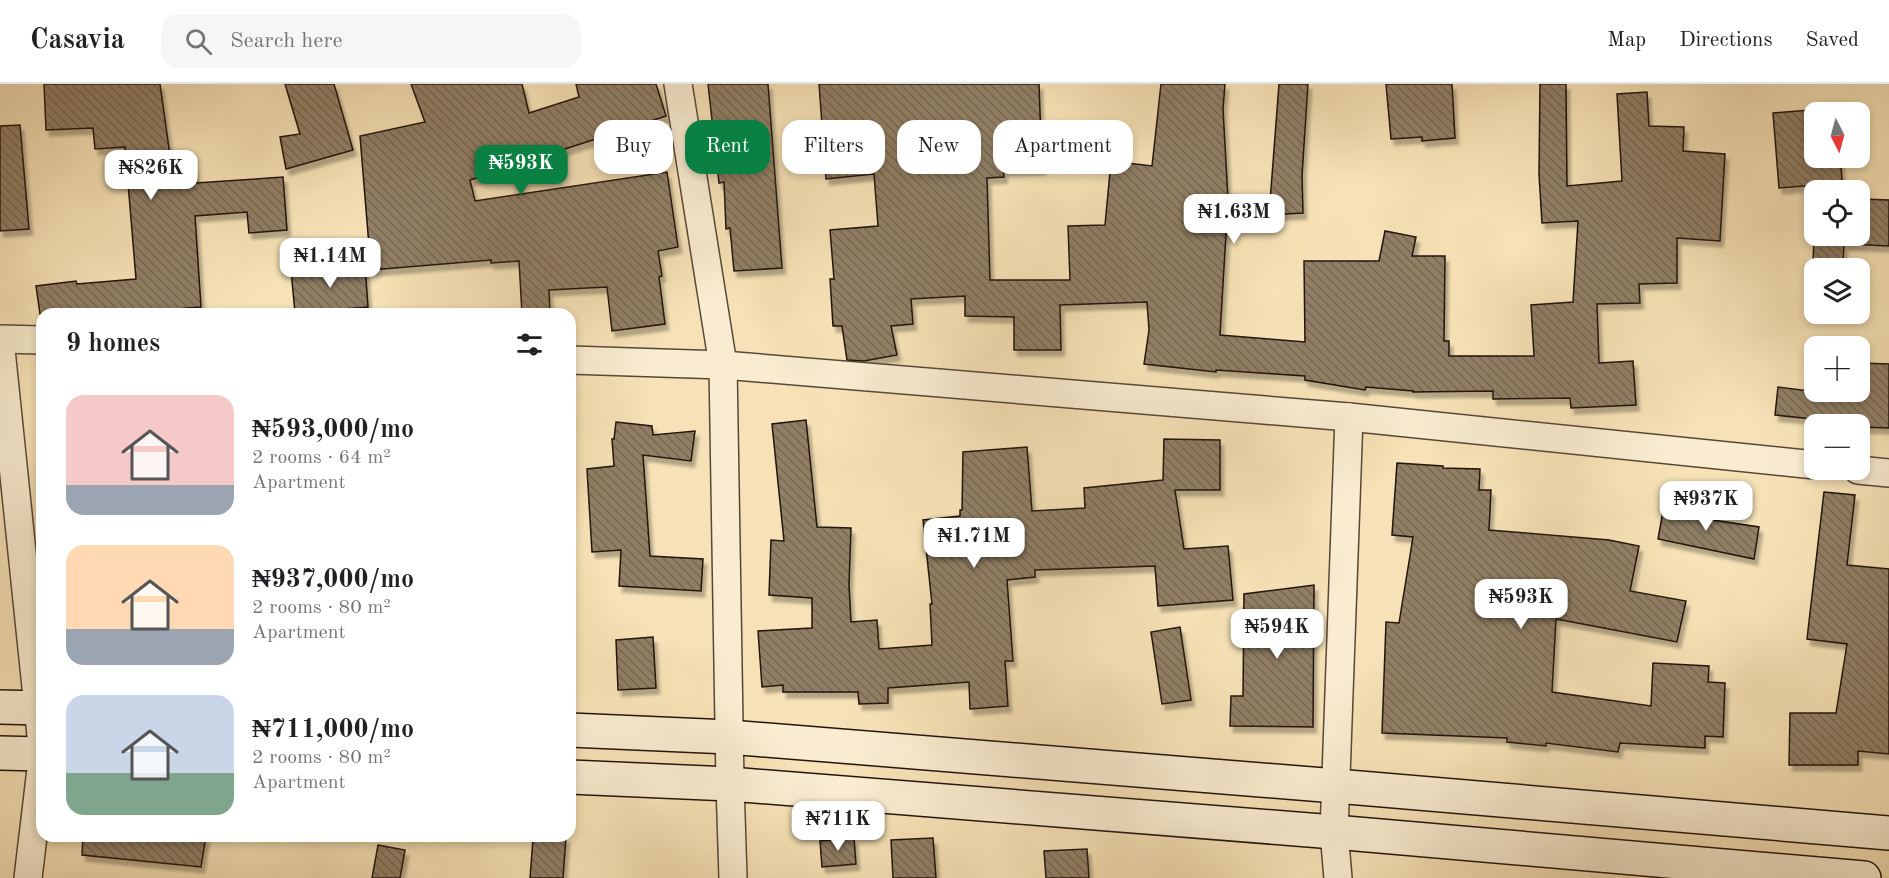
<!DOCTYPE html>
<html lang="en">
<head>
<meta charset="utf-8">
<style>
	:root { --surface:#fff; --page:#f6f6f6; --text:#202124; --muted:#757577; --line:#e0e0e0; --accent:#0b8043 }
	body { margin:0; font-family:"Old Standard TT",serif; background:var(--page); color:var(--text); height:100vh; display:flex; flex-direction:column; font-size:22px; white-space:nowrap }
	* { box-sizing:border-box; margin:0 }
	p { font-size:20px; color:var(--muted) }
	.icon { flex:none; width:33px; height:33px; fill:none; stroke:currentColor; stroke-width:2; stroke-linecap:round; stroke-linejoin:round }
	.map { position:relative; flex:1; overflow:hidden }
	.sheet { position:absolute; left:36px; top:224px; width:540px; height:534px; display:flex; flex-direction:column; background:var(--surface); border-radius:18px; box-shadow:0 3px 9px #0003 }
	.sheet>* { flex:none }
	.guide { position:absolute; left:594px; top:36px; width:570px; height:54px; display:flex; gap:12px }
	.needle { width:39px; rotate:174deg }
	.buttons { position:absolute; left:1804px; top:18px; display:grid; gap:12px }
	.buttons a { display:grid; place-items:center; width:66px; height:66px; border-radius:12px; background:var(--surface); box-shadow:0 3px 9px #0003; font-size:30px }
	.price { position:absolute; translate:-50% -51px; padding:0 14px; border-radius:12px; background:#fff; color:#222; font-size:20px; line-height:39px; filter:drop-shadow(0 2px 3px #0008) }
	.price::after { content:''; position:absolute; left:50%; top:36px; width:18px; height:14px; margin-left:-9px; background:inherit; clip-path:polygon(0 0,100% 0,50% 100%) }
	.price.current { background:var(--accent); color:#fff }
	ul { padding:0; list-style:none }
	li { display:flex; align-items:center; gap:18px; height:150px; padding:0 30px }
	li span { display:grid; place-items:center; flex:none; width:168px; height:120px; border-radius:18px; color:#555 }
	li>.icon { margin-inline-start:auto }
	span .icon { width:72px; height:72px; fill:#fffc; stroke-width:1 }
	li b { font-size:26px }
	h2 { display:flex; justify-content:space-between; align-items:center; height:72px; padding:0 30px; font-size:26px }
	.tag { padding:0 21px; border-radius:18px; background:var(--surface); box-shadow:0 3px 9px #0003; font-size:21px; line-height:54px }
	.tag.current { background:var(--accent); color:#fff }
	header { display:flex; align-items:center; gap:36px; box-sizing:border-box; height:84px; padding:0 30px; background:var(--surface); border-bottom:2px solid var(--line) }
	header strong { font-size:28px }
	nav { display:flex; gap:33px; margin-inline-start:auto; font-size:21px }
	.search { width:420px; height:54px; background:var(--page); display:flex; align-items:center; gap:15px; box-sizing:border-box; padding:0 21px; border-radius:18px; color:var(--muted); font-size:22px }
	.map>svg:first-child { display:block }
</style>
</head>
<body>
<header>
<strong>Casavia</strong>
<div class="search"><svg class="icon" aria-label="search" viewBox="0 0 24 24"><circle cx="10" cy="10" r="6"/><path d="M15 15l6 6"/></svg>Search here</div>
<nav><a>Map</a><a>Directions</a><a>Saved</a></nav>
</header>
<div class="map">
<svg width="1889" height="794" viewBox="0 0 1889 794">
	<defs>
		<pattern id="building-back-hatch" width="6" height="6" patternUnits="userSpaceOnUse" patternTransform="scale(1.5)"><rect width="6" height="6" fill="#917f65"/><path d="M-1 5l2 2M0 0l6 6M5-1l2 2" fill="none" stroke="#766752"/></pattern>
		<filter id="shadow"><feDropShadow dx="3.5" dy="6" stdDeviation="1.5" flood-color="#0004"/></filter>
	</defs>
	<rect width="100%" height="100%" fill="#f6e2b6"/>
	<filter id="stains"><feTurbulence type="fractalNoise" baseFrequency=".00333" numOctaves="4"/><feColorMatrix values="0 0 0 0 .2 0 0 0 0 .09 0 0 0 0 .02 0 0 0 .5 -.17"/></filter>
	<radialGradient id="worn" r=".72"><stop offset=".6" stop-color="#630" stop-opacity="0"/><stop offset="1" stop-color="#630" stop-opacity=".3"/></radialGradient>
	<g fill="url(#building-back-hatch)" stroke="#23130e" stroke-width="1.5" filter="url(#shadow)">
		<path d="M44,0H160L172,86L194,84L196,99L283,93L287,146L249,149L247,128L195,132L201,223L138,228V225L97,228L96,226L67,230H40L36,202L76,197L77,200L136,195L125,63L95,65L93,44L46,46Z"/>
		<path d="M285,0H334L353,66L286,85L280,53L300,50Z"/>
		<path d="M411,0H522L529,29L579,13L576,0H656L666,32L470,96L475,117L667,88L678,163L658,167L662,192L659,193L665,240L612,247L607,203L549,206L550,230H522L519,177L491,179V176L371,186L360,52L425,38Z"/>
		<path d="M708,0H768L782,184L734,187L730,144L726,145L724,98L719,99Z"/>
		<path d="M819,0H1039L1042,85L1003,86L1004,93L987,94L990,196H1070L1068,142L1105,141L1111,77L1152,82L1161,0H1225L1223,25L1229,133H1227L1220,251L1305,258L1304,177H1379L1385,147L1416,153L1412,172H1445L1444,257H1449V272H1534L1531,221L1573,218L1578,137L1542,139L1539,90L1540,0H1566L1567,102L1622,97L1617,10L1647,8L1649,42L1684,43L1683,67L1725,70L1720,157L1677,154V199L1639,200L1640,219L1597,220L1599,279L1633,277L1636,321L1571,324L1570,314L1493,315V307L1413,308V307L1366,303L1365,306L1305,296V292L1216,286V288L1144,280L1149,246L1147,218L1060,221L1061,266H1014V233L965,232V212L911,215L913,240L891,242L897,271L864,277L847,276L842,242H833L830,195H834L830,146L878,142L874,90L826,95Z"/>
		<path d="M1279,0H1308L1302,92L1303,129L1269,131Z"/>
		<path d="M1386,0H1452L1455,54L1422,57V53L1391,55Z"/>
		<path d="M1836,24L1837,28H1815V74H1840L1843,106H1816V101L1779,104L1773,29Z"/>
		<path d="M20,41L29,145L0,147V42Z"/>
		<path d="M1860,115L1889,116V162L1844,160L1843,179H1813L1815,127V152H1860Z"/>
		<path d="M365,181L368,223L295,229L291,186Z"/>
		<path d="M1860,279L1889,280V344L1860,343V340L1775,331L1778,303L1849,312L1850,308H1860Z"/>
		<path d="M806,336L817,443L851,444L849,501L851,538L877,536L879,565L932,561L930,520H932L923,436L960,432V426H962L963,368L1027,363L1032,427L1085,424L1084,404L1163,396L1164,355L1220,356V406H1175L1184,465L1228,462L1233,516L1158,522L1155,482L1035,486V493L1007,496L1013,577H1005L1008,622L970,625L969,598L888,604V619L859,620L858,608H783V601L762,603L758,547L812,544V514L769,511L771,456L784,457L772,340Z"/>
		<path d="M616,338L652,342L653,351L695,347L691,377L643,371L650,472L703,475L701,507L619,502L621,466L592,468L587,385L614,382L612,355H614Z"/>
		<path d="M1397,379L1443,382V384L1480,385L1479,406H1491L1489,446L1609,456L1639,462L1630,507L1686,517L1677,558L1556,535L1552,608L1651,622L1653,579L1709,582L1708,598L1725,599L1723,653L1705,652V664L1620,659L1618,668L1546,659V662L1507,658V654L1382,649L1386,538L1399,539L1413,453L1392,451Z"/>
		<path d="M1824,408L1855,411L1847,481L1889,485V670L1858,667V681H1789L1790,629H1836L1847,560L1807,555Z"/>
		<path d="M1665,416L1695,422L1693,433L1759,443L1754,475L1658,455Z"/>
		<path d="M1314,501L1313,643L1230,642L1231,612H1243L1244,510Z"/>
		<path d="M1180,543L1191,616L1162,620L1151,548Z"/>
		<path d="M653,553L656,604L618,606L616,556Z"/>
		<path d="M83,752H206L201,783L82,771Z"/>
		<path d="M566,753L563,794H530L533,755Z"/>
		<path d="M854,754L856,780L822,783L820,757Z"/>
		<path d="M933,754L936,794H893L891,756Z"/>
		<path d="M378,761L405,766L400,794H372Z"/>
		<path d="M1087,765L1089,794H1046L1044,767Z"/>
	</g>
	<g fill="none" stroke-linecap="round" stroke-linejoin="round">
		<g stroke="#584738" stroke-width="30">
			<g id="street">
				<path d="M678,0L723,281L730,700L733,794"/>
				<path d="M0,255L42,256"/>
				<path d="M0,256L42,661"/>
				<path d="M570,276L723,281L1349,333L1815,381"/>
				<path d="M1858,386L1889,389"/>
				<path d="M28,794L42,677"/>
				<path d="M1338,794L1334,748L1349,333"/>
			</g>
		</g>
		<g stroke="#23130e" stroke-width="36">
			<g id="secondary">
				<path d="M0,623L42,624"/>
				<path d="M570,646L729,653L1336,702L1889,749"/>
				<path d="M0,669L42,670"/>
				<path d="M570,693L730,700L1334,748L1864,794"/>
			</g>
		</g>
		<use href="#street" stroke="#f9ecd0" stroke-width="27"/>
		<use href="#secondary" stroke="#f9ecd0" stroke-width="33"/>
	</g>
	<rect width="100%" height="100%" filter="url(#stains)"/>
	<rect width="100%" height="100%" fill="url(#worn)"/>
</svg>
<div class="buttons">
<a><svg class="needle" viewBox="-14 -14 28 28"><path d="M0-13l5 13h-10z" fill="#e53935"/><path d="M0 13l5-13h-10z" fill="#757577"/></svg></a>
<a><svg class="icon" aria-label="locate" viewBox="0 0 24 24"><circle cx="12" cy="12" r="6"/><path d="M12 2v4M12 18v4M2 12h4M18 12h4"/></svg></a>
<a><svg class="icon" aria-label="layers" viewBox="0 0 24 24"><path d="M12 4l9 5-9 5-9-5zM3 14l9 5 9-5"/></svg></a>
<a>+</a>
<a>−</a>
</div>
<b class="price current" style="left:521px;top:112px">₦593K</b>
<b class="price" style="left:151px;top:117px">₦826K</b>
<b class="price" style="left:1234px;top:161px">₦1.63M</b>
<b class="price" style="left:330px;top:205px">₦1.14M</b>
<b class="price" style="left:1706px;top:448px">₦937K</b>
<b class="price" style="left:974px;top:485px">₦1.71M</b>
<b class="price" style="left:1521px;top:546px">₦593K</b>
<b class="price" style="left:1277px;top:576px">₦594K</b>
<b class="price" style="left:838px;top:768px">₦711K</b>
<div class="guide">
<a class="tag">Buy</a>
<a class="tag current">Rent</a>
<a class="tag">Filters</a>
<a class="tag">New</a>
<a class="tag">Apartment</a>
</div>
<section class="sheet">
<h2>9 homes<svg class="icon" aria-label="filters" viewBox="0 0 24 24"><path d="M4 7h16M4 17h16"/><circle cx="9" cy="7" r="2"/><circle cx="15" cy="17" r="2"/></svg></h2>
<ul>
<li><span style="background:linear-gradient(#f6c9c9 75%,#9aa5b1 0)"><svg class="icon" aria-label="home" viewBox="0 0 24 24"><path d="M3 11l9-7 9 7M6 9v11h12V9"/></svg></span><div><b>₦593,000/mo</b><p>2 rooms · 64 m²</p><p>Apartment</p></div></li>
<li><span style="background:linear-gradient(#ffd9b3 70%,#9aa5b1 0)"><svg class="icon" aria-label="home" viewBox="0 0 24 24"><path d="M3 11l9-7 9 7M6 9v11h12V9"/></svg></span><div><b>₦937,000/mo</b><p>2 rooms · 80 m²</p><p>Apartment</p></div></li>
<li><span style="background:linear-gradient(#c9d6e8 65%,#7fa58c 0)"><svg class="icon" aria-label="home" viewBox="0 0 24 24"><path d="M3 11l9-7 9 7M6 9v11h12V9"/></svg></span><div><b>₦711,000/mo</b><p>2 rooms · 80 m²</p><p>Apartment</p></div></li>
</ul>
</section>
</div>
</body>
</html>
